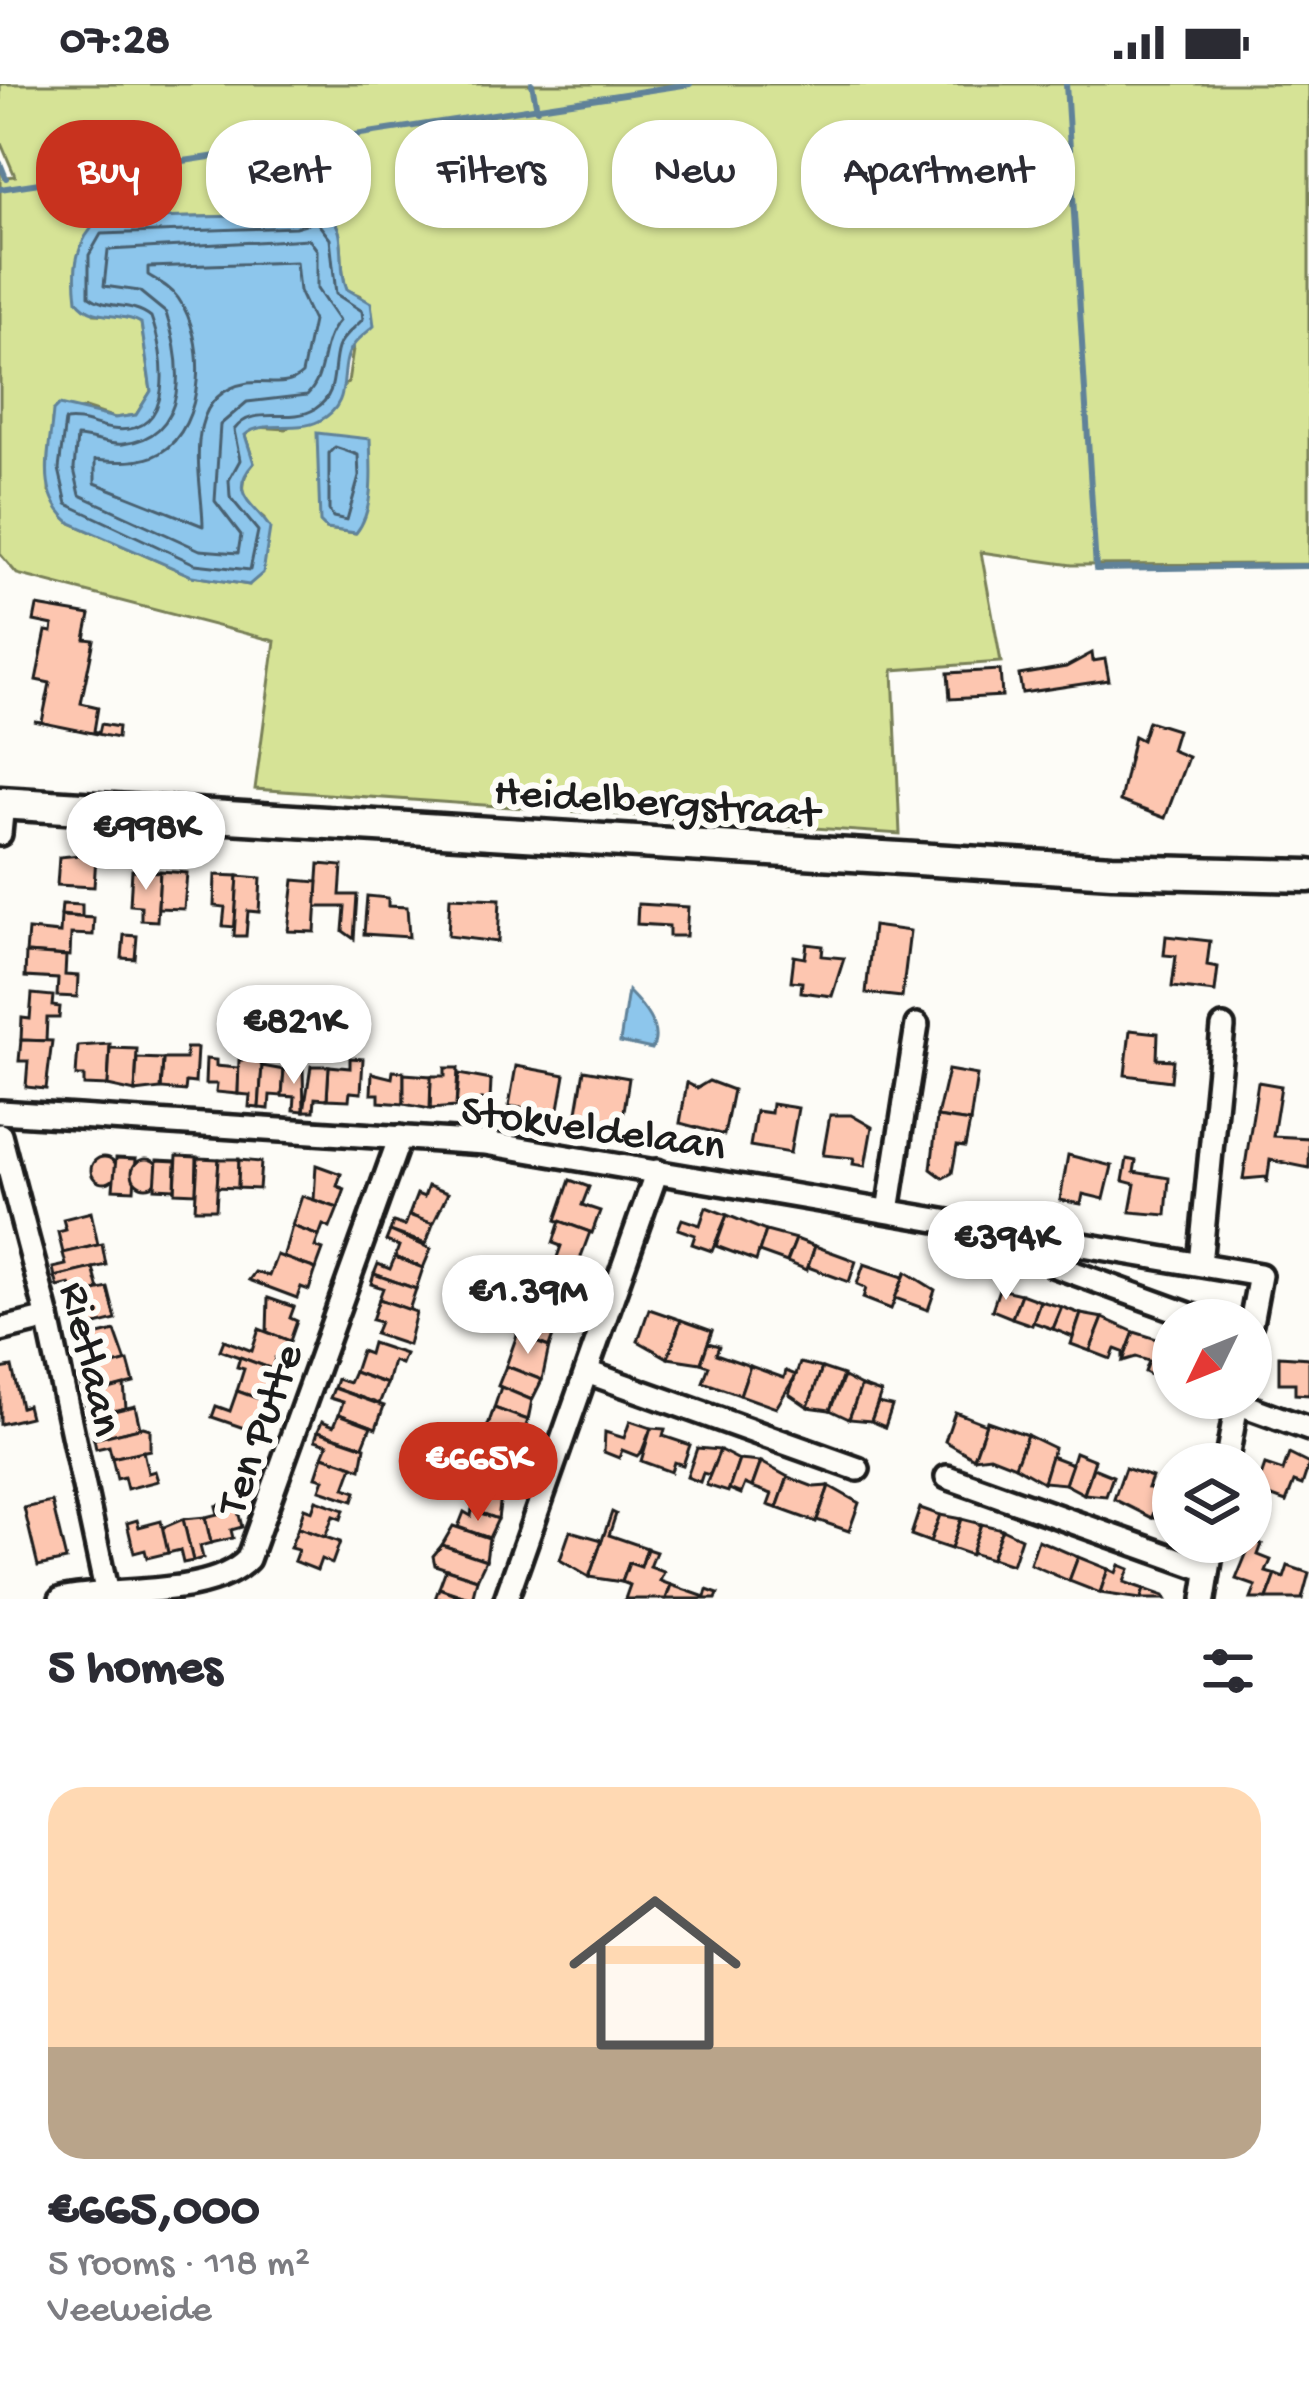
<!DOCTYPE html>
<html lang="en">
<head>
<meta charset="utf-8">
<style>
	:root { --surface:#fff; --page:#f7f7f7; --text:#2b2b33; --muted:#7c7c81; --accent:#c8321e }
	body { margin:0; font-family:"Gochi Hand",sans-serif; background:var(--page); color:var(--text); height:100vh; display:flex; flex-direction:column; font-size:45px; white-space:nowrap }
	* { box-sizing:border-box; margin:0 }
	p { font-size:39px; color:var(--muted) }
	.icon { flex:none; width:66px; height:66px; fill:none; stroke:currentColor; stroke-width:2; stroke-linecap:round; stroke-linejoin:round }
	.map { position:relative; height:1515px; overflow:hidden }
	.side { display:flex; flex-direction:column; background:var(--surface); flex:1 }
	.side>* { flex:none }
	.guide { position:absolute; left:36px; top:36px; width:1239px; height:108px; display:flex; gap:24px }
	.needle { width:78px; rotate:227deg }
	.controls { position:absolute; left:1152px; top:1215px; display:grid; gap:24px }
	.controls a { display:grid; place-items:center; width:120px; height:120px; border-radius:50%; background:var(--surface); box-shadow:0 3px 9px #0004; font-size:60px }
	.price { position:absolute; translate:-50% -102px; padding:0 27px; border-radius:42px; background:#fff; color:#222; font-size:39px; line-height:78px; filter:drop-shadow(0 3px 6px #0008) }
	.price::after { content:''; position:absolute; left:50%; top:72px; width:36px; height:27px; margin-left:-18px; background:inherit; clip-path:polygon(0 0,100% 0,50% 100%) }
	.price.active { background:var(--accent); color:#fff }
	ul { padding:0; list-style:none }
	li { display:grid; align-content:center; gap:24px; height:636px; padding:0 48px }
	li span { display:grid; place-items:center; height:372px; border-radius:36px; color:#555 }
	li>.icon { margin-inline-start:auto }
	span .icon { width:216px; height:216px; fill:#fffc; stroke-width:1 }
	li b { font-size:51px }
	h2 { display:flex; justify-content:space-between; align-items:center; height:144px; padding:0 48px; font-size:51px }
	.pill { padding:0 42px; border-radius:48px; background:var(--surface); box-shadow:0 3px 9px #0004; font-size:42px; line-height:108px }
	.pill.active { background:var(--accent); color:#fff }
	.status { display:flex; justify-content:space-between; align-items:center; height:84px; padding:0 60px; background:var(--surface); direction:ltr }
	.status svg { height:33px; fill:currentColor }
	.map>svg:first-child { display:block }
</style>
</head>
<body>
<div class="status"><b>07:28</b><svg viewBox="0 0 49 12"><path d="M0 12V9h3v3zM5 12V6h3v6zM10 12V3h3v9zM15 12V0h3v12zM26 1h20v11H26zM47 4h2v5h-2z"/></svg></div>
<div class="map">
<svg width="1309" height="1515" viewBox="0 0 1309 1515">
	<rect width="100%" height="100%" fill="#fdfcf7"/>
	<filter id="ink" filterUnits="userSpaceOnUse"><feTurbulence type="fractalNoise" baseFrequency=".00833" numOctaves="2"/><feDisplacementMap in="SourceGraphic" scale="24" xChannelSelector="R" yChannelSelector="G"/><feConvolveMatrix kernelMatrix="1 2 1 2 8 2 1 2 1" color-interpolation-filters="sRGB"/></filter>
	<g filter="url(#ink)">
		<path fill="#d6e396" stroke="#798059" stroke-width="3" fill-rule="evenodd" d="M0,0H1309V480L1072,481L981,468L1001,578L893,586L900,750L255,705L275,557L17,490L0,470V79L6,93L15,92L0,57ZM319,124C353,140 335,178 347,206L361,212L348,298L286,345L256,343L245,351L254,379C234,402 242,417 264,434L249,501L192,492L71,439L49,407L52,336L85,324L115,334L136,331L151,307L141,239L129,232L95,230C66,188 72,176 100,135L294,131ZM369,356L355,449L327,445Z"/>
		<g fill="#8dc6ec" stroke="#608299" stroke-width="3">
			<path d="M319,124C353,140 335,178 347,205L371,219L374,242C368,248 358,254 353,262C336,285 356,318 319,337C295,349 263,335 245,351L254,379C226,410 255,419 270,444L263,489L249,501L192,492L71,439C35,409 50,368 53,327L59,321L115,334L136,331L151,307L141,239C120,227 93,238 77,216C73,184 75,158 100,135L294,131Z"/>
			<path d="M317,349L370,355C371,384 375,426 356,449L327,445L320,438Z"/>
			<path d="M628,907C643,922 663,945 652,965L620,958Z"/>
		</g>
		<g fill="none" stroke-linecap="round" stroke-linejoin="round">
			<g stroke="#49606f" stroke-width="3">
				<path d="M316,137L330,155L336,210L362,227L363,235C355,244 342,252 338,264C331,286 339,310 315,325C288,341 254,319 234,346L240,376L229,396L230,413L258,447L250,486L195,480L67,420L59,385L65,337C82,334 95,343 112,345C177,354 165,271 151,233C131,217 107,226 89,212V171L101,150L295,143Z"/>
				<path d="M309,155L317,166V205L339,237C318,260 328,290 307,311L247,318L220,341L215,417L241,451L238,469L200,466L80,411L74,385L77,353C92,353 107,362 123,360C191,352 182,278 166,229L139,207L104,202L108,166Z"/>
				<path d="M296,178L299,207L313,237L302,290C286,305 268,296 248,299C177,311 203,398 203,442L95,399V376C116,378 141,380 160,369C206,341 207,255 178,214C170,203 159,198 148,191V183Z"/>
				<path d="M335,363L358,371L359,393L347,436L333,433L329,426V369Z"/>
			</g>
			<g stroke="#608299" stroke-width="6">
				<path d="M532,0L537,25"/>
				<path d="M1066,0L1096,485L1309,482"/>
				<path d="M0,79L6,94"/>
				<path d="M0,105L690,0"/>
			</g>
		</g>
		<g fill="#fdc6b0" stroke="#1c1c1c" stroke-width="3">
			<path d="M37,522L90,531L85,555L94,556L81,619L98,623L94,647L99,649L101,640L118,643L117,654L34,637L42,638L50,599L36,596L46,547L52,548L53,541L34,537Z"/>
			<path d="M1092,569L1093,577L1105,575L1109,596L1022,609L1019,591L1066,583Z"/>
			<path d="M1000,586L1002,612L950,615L948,589Z"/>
			<path d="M1148,637L1177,646L1171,666L1188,673L1165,734L1120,717L1134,652L1142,656Z"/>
			<path d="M80,771L96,772L94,803L57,801L59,773Z"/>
			<path d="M319,780L342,782L340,811H357L354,855L343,847L345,823H316Z"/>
			<path d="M132,786L160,788L157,837L141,836V822L130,821Z"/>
			<path d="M160,787L187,789L184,825L158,824Z"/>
			<path d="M215,791L238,792L235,843L223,842L225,823L214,822Z"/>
			<path d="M238,792L261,794L259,828L248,827L246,852H234Z"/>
			<path d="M294,796L318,798L315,848L288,847Z"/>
			<path d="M367,812L388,814V822L407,823L409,853L364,850Z"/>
			<path d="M450,813L500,815L498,858L448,852Z"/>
			<path d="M62,820L82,821V833L61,831Z"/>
			<path d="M638,820L688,823L686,852H669V842L637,840Z"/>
			<path d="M61,832L94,834L93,851L71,850L70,872L26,869L28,846L60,849Z"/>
			<path d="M873,842L910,847L902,913L866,909Z"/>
			<path d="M124,851L137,852L135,875L122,874Z"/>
			<path d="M1166,852L1210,857L1207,881L1218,883L1215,908L1172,903L1176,872L1164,871Z"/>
			<path d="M807,860L823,862L822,872L844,874L832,912L801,908L802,898L791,897L794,872L805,874Z"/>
			<path d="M26,869L66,872L65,891L78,892L77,913L57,912L58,895L25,893Z"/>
			<path d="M32,910L53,912L52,922L60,923L59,934H47L46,957L21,956L22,934L30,935Z"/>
			<path d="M1130,946L1158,949L1157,975L1173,976L1171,997L1125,991Z"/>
			<path d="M21,956L52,957L46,1005L26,1003L28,977H19Z"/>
			<path d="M110,960L108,1002L84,1001V992H76L78,962Z"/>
			<path d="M110,964L137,965L135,1008L108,1002Z"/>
			<path d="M186,964H197L195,999L186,998L185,1007L161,1005L163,975H186Z"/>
			<path d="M137,974L163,975L161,1005L135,1008Z"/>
			<path d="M350,974L363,975L361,1009L350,1008L349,1016L327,1015L329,982L350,984Z"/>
			<path d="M206,975L216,976V982L239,984L238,1010L216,1008L217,1000H205Z"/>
			<path d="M239,976H258L262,982L259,1024L249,1023L250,1011L238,1010Z"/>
			<path d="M262,982L284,986L282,1012L270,1011L269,1025L259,1024Z"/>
			<path d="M311,982H329L327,1015L315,1014L314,1027H304Z"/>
			<path d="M516,982L565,991L558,1030L509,1022Z"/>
			<path d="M445,984H458L456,1023L430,1025L431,992H445Z"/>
			<path d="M303,985L304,1027L294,1026L295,1013L282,1012L284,986Z"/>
			<path d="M584,986L629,994L622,1040L577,1028Z"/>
			<path d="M948,986L977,991L970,1038L937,1033Z"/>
			<path d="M393,987L404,988V1020L379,1018V1010H371L372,989L392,994Z"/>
			<path d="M404,990L431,992L430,1025L404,1020Z"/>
			<path d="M459,990L491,996L490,1017L481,1016V1024L456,1023Z"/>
			<path d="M709,997L733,1006L724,1051L680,1039L687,999L697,1004Z"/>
			<path d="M1258,998L1281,1002L1273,1052L1309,1054V1084L1270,1076L1267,1099L1266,1093L1243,1095Z"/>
			<path d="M772,1020L798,1024L790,1069L750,1062L756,1027L771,1029Z"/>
			<path d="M830,1031H851L872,1043L865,1082L853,1080L854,1074L823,1071Z"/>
			<path d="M937,1033L970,1038L965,1063L957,1062L952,1089L943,1094L931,1085Z"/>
			<path d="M1068,1071L1112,1082L1104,1115L1083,1110L1081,1120L1060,1116Z"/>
			<path d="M177,1072L197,1073L196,1109L175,1108Z"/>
			<circle cx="104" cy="1086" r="13"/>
			<path d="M116,1074L136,1075L134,1106L113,1105Z"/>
			<path d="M198,1074L219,1075L216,1125H195Z"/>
			<path d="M219,1075H239L238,1104L217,1103Z"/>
			<path d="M1127,1075L1136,1077L1134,1088L1169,1094L1166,1131L1130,1128L1135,1100L1123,1097Z"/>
			<circle cx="146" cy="1089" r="14"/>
			<path d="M157,1076L176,1077L175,1105L155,1104Z"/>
			<path d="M239,1076L261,1078L259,1105L238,1104Z"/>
			<path d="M316,1081L341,1090L337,1102L345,1105L338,1124L314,1116Z"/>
			<path d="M570,1096L589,1103L582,1121L600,1127L592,1149L556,1136Z"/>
			<path d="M428,1102L448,1109L433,1140L409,1131L417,1110L424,1113Z"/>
			<path d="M302,1112L338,1124L330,1144L323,1141L319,1152L292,1142Z"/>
			<path d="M706,1123L727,1131L712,1167L692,1160L695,1151L678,1145L682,1135L700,1141Z"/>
			<path d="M91,1128L98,1161L63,1169L58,1148L66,1146L63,1135Z"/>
			<path d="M409,1131L433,1140L426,1160L390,1147L393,1138L405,1142Z"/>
			<path d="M727,1131L766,1147L756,1177L716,1162Z"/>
			<path d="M560,1137L590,1148L576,1186L555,1179L561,1162L553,1159Z"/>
			<path d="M292,1142L319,1152L315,1163L323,1166L316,1185L283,1174Z"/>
			<path d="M390,1147L431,1165L423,1184L395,1173L399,1162L386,1157Z"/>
			<path d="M766,1147L796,1155L787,1178L759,1168Z"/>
			<path d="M796,1155L815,1162L807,1186L787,1178Z"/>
			<path d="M102,1160L106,1181L55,1193L53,1184L66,1181L63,1169Z"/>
			<path d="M815,1162L856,1177L849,1198L808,1183Z"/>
			<path d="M277,1171L316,1185L309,1206L301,1203L297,1214L249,1196L255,1188L269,1192Z"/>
			<path d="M395,1173L423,1184L416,1205L374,1190L378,1180L390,1185Z"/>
			<path d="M543,1175L576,1186L562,1227L541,1218L547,1201L536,1197Z"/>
			<path d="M864,1180L903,1193L906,1188L891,1225L863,1214L866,1204L857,1200Z"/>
			<path d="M93,1184L99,1206L73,1212L70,1200L58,1203L55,1193Z"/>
			<path d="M906,1188L935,1206L928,1226L895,1214Z"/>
			<path d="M374,1190L416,1205L409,1226L379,1215L383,1204L371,1200Z"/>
			<path d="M108,1204L116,1236L88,1243L86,1231L78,1233L73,1212Z"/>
			<path d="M999,1205L1021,1210L1012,1234L992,1226Z"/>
			<path d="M1021,1210L1040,1217L1032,1241L1012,1234Z"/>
			<path d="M268,1214L294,1223L290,1234L297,1237L290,1257L267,1248Z"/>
			<path d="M530,1214L562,1227L549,1263L517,1251Z"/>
			<path d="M379,1215L416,1228L408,1261L375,1250L380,1238L372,1236Z"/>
			<path d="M1040,1217L1062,1223L1053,1245L1033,1238Z"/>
			<path d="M1062,1223L1081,1230L1073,1253L1053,1245Z"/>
			<path d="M649,1225L681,1236L668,1274L638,1257Z"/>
			<path d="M1081,1230L1103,1234L1090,1267L1071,1260Z"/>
			<path d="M1103,1234L1134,1248L1123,1277V1268L1115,1265L1111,1275L1090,1267Z"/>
			<path d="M681,1236L712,1247L701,1279L668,1274Z"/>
			<path d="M259,1245L290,1257L283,1277L275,1274L272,1285L220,1266L224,1256L252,1267Z"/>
			<path d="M115,1247L126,1278L91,1287L86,1266L94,1263L91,1253Z"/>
			<path d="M1134,1248L1170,1259L1157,1294L1145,1288L1149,1277L1136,1273L1123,1277Z"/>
			<path d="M517,1251L549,1263L542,1296L506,1282Z"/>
			<path d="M372,1259L405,1270L401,1280L393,1277L387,1300L354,1288L361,1267L369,1270Z"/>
			<path d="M708,1259L719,1262L716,1270L750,1282L740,1311L703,1298L709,1282L701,1279Z"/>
			<path d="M1170,1259L1173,1260V1301L1157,1294Z"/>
			<path d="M1279,1272L1309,1274V1311L1295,1310V1299H1279Z"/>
			<path d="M240,1273L272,1285L268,1296L276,1298L268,1318L237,1307L244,1285L237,1283Z"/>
			<path d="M128,1277L134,1299L83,1312L81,1302L94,1298L91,1287Z"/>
			<path d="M800,1279L822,1284L808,1323L789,1310Z"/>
			<path d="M506,1282L542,1296L532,1316L498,1302Z"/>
			<path d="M750,1282L784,1294L786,1287L796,1291L776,1324L740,1311Z"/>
			<path d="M12,1283L21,1323L27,1321L30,1333L0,1340V1285Z"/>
			<path d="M822,1284L843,1291L830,1326L808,1323Z"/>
			<path d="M354,1288L387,1300L379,1320L334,1304L337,1295L349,1299Z"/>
			<path d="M844,1293L861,1302L849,1335L830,1326Z"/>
			<path d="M124,1301L126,1324L101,1330L98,1318L86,1321L83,1312Z"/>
			<path d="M861,1302L881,1309L871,1337L849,1335Z"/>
			<path d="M501,1303L532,1316L528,1336L494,1324Z"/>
			<path d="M334,1304L384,1322L376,1344L339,1330L343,1318L330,1314Z"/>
			<path d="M237,1307L268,1318L261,1338L254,1335L250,1346L212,1333L216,1322L230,1327Z"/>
			<path d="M878,1319L892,1322L885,1343L871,1337Z"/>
			<path d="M135,1322L140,1344L94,1355L91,1346L104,1343L101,1330Z"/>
			<path d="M494,1324L528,1336L521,1356L487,1344Z"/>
			<path d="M955,1328L986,1340L974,1374L945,1357Z"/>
			<path d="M339,1330L371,1342L363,1362L318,1347L322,1337L334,1342Z"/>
			<path d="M630,1337L651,1344L642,1367L637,1372L622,1366L619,1374L604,1368L605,1348L624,1354Z"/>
			<path d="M987,1337L1027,1351L1015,1382L990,1372L974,1374Z"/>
			<path d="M143,1343L150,1345V1366L112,1374L109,1362L96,1365L94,1355Z"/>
			<path d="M651,1344L665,1345L663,1352L690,1361L683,1381L674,1378L671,1388L641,1377Z"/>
			<path d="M489,1345L521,1356L518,1378L482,1364Z"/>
			<path d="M318,1347L365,1363L361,1385L323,1372L328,1360L315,1356Z"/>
			<path d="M1027,1351L1054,1364L1043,1398L1015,1382Z"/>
			<path d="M697,1364L720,1366L710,1391L703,1389L700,1398L687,1393Z"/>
			<path d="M720,1366L739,1376L728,1408L706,1401Z"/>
			<path d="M143,1367L148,1389L155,1387L158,1397L127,1405L124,1393L117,1395L112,1374Z"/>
			<path d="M493,1368L518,1378L506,1397L485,1390Z"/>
			<path d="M1075,1368L1095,1376L1084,1410L1065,1400Z"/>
			<path d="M1289,1370L1309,1380L1302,1401L1294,1398L1286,1418L1256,1407L1265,1381L1283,1387Z"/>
			<path d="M323,1372L353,1382L345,1404L356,1408L353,1417L320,1406L324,1395L316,1393Z"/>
			<path d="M1051,1372L1072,1380L1065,1400L1043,1398Z"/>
			<path d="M739,1376L761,1378L752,1403L745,1400L741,1410L729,1405Z"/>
			<path d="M761,1378L788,1393L777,1424L768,1421L772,1410L752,1403Z"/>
			<path d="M1093,1384L1113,1392L1106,1412L1084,1410Z"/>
			<path d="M1125,1384L1152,1393L1148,1404L1162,1405L1152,1434L1114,1415Z"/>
			<path d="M788,1393L814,1403L829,1402L816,1438L777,1424Z"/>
			<path d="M829,1402L859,1419L849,1447L817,1436Z"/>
			<path d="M480,1405L501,1412L498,1435L472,1426Z"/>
			<path d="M1162,1405L1173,1413V1436L1152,1434Z"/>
			<path d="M316,1416L344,1426L341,1435L333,1432L325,1453L298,1444L304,1424L312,1427Z"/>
			<path d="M52,1418L66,1476L38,1482L24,1424Z"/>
			<path d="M226,1419L227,1425L237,1423L242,1443L231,1446L233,1454L211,1459L205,1433L218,1430L216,1422Z"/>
			<path d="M920,1424L940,1431L930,1458L911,1451Z"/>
			<path d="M472,1426L498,1435L489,1454L458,1443L464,1428L471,1432Z"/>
			<path d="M612,1428L616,1430L609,1451L647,1464L641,1483L629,1479L622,1498L589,1493Z"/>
			<path d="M940,1431L961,1435L951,1465L930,1458Z"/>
			<path d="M205,1433L211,1459L200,1462L203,1474L193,1477L183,1435Z"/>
			<path d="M183,1435L193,1477L183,1479L180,1466L168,1469L162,1444Z"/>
			<path d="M961,1435L981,1440L971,1471L951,1464Z"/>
			<path d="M137,1436L139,1443L161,1437L168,1469L147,1474L145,1466L134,1469L127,1439Z"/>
			<path d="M981,1440L1002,1445L991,1475L971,1469Z"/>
			<path d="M453,1442L489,1454L486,1476L442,1461Z"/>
			<path d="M298,1444L340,1458L332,1480L321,1475L317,1486L294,1477L298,1466L290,1464Z"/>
			<path d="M1002,1445L1021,1454L1012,1481L991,1474Z"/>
			<path d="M570,1447L602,1456L589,1493L560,1476Z"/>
			<path d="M1038,1456L1078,1473L1069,1497L1030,1480Z"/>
			<path d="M1252,1456L1262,1460L1258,1471L1271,1476L1266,1488L1276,1491L1267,1515H1251L1256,1502L1236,1495Z"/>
			<path d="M442,1461L486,1476L477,1495L435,1481L433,1472Z"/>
			<path d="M647,1465L656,1468L650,1483L664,1488L660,1497L671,1501L666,1515H625L630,1501L622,1498L629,1479L641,1483Z"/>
			<path d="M1078,1473L1108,1485L1100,1509L1069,1497Z"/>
			<path d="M1119,1481L1129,1485L1124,1498L1144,1505L1141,1515L1100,1509L1108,1485L1116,1489Z"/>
			<path d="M1288,1482L1309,1489L1302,1515H1267L1276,1491L1284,1494Z"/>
			<path d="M446,1485L477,1495L472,1515L439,1504Z"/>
			<path d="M671,1501L705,1513L707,1506L718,1510L716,1515H666Z"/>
			<path d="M439,1504L468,1515H435Z"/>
			<path d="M1144,1505L1164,1512L1166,1515H1141Z"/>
		</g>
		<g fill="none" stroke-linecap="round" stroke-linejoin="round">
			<g stroke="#1c1c1c" stroke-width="30">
				<g id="minor">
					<path d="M0,750L3,719"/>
					<path d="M0,1028L485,1059L1260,1191L1251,1239"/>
					<path d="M0,1051L48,1234L108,1515"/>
					<path d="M888,1127L917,941"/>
					<path d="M1200,1180L1223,943"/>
					<path d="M1055,1182L1204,1236"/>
					<path d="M0,1246L48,1234"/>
					<path d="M587,1288L858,1385"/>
					<path d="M1237,1319L1309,1345"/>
					<path d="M1226,1380L1238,1314"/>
					<path d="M947,1393L1208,1486"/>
					<path d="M61,1515C113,1503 210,1515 248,1475L400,1053"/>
					<path d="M506,1515L657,1087"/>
					<path d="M1204,1515L1213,1458"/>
				</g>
			</g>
			<g stroke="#1c1c1c" stroke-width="39">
				<path id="secondary" d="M0,719L1112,787L1309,792"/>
			</g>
			<use href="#minor" stroke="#fdfcf7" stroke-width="21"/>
			<use href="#secondary" stroke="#fdfcf7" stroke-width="30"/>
		</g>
	</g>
	<g text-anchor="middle" stroke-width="12" stroke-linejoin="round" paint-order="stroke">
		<g font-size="45" fill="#1c1c1c" stroke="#fdfcf7">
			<text transform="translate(657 714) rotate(4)" y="16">Heidelbergstraat</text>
			<text transform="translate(594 1040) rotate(8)" y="16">Stokveldelaan</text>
			<text transform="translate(95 1274) rotate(77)" y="16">Rietlaan</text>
			<text transform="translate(256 1344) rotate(-70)" y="16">Ten Putte</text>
		</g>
	</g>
</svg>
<div class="controls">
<a><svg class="needle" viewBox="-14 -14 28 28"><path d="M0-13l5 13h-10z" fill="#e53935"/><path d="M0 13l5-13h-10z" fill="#7c7c81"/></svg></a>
<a><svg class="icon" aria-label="layers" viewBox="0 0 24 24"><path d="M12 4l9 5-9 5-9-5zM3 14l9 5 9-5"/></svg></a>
</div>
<b class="price" style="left:146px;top:809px">€998K</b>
<b class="price" style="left:294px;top:1003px">€821K</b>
<b class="price" style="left:1006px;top:1219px">€394K</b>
<b class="price" style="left:528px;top:1273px">€1.39M</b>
<b class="price active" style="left:478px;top:1440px">€665K</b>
<div class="guide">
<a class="pill active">Buy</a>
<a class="pill">Rent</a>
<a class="pill">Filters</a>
<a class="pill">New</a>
<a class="pill">Apartment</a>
</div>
</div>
<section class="side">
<h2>5 homes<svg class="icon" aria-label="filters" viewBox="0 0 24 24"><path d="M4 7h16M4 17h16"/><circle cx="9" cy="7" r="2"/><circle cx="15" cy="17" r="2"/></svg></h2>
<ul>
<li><span style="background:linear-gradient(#ffd9b3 70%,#b9a48a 0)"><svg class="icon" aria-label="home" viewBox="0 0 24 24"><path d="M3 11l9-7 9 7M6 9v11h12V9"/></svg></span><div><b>€665,000</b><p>5 rooms · 118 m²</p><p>Veeweide</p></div></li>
</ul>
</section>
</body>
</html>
